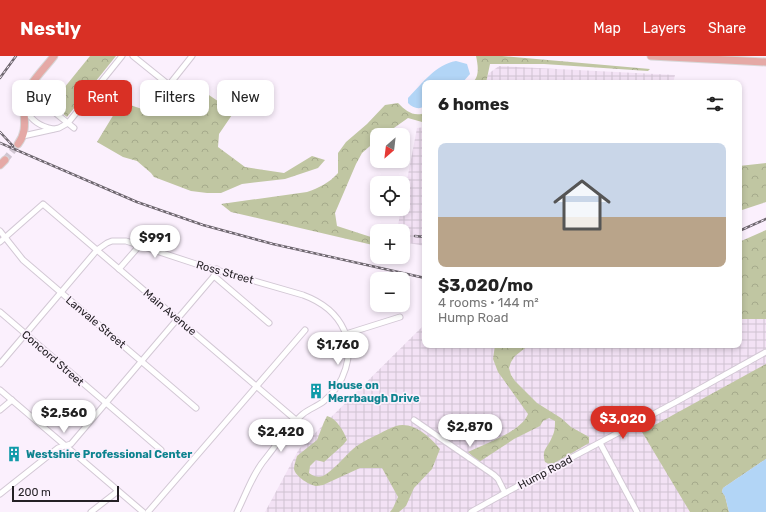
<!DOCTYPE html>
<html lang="en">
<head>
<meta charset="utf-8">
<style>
	:root { --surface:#fff; --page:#f6f6f6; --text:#222; --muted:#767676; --line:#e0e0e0; --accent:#d93025 }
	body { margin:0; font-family:Rubik,sans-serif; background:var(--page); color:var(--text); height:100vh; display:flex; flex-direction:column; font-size:15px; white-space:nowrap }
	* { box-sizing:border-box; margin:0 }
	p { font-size:13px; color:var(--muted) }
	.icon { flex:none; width:22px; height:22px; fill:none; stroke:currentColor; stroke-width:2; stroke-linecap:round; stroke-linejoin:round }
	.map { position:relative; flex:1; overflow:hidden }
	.panel { position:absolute; left:422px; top:24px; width:320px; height:268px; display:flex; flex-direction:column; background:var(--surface); border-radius:8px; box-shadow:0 2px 6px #0003 }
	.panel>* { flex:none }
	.banner { position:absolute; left:12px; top:24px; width:350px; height:36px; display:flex; gap:8px }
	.needle { width:26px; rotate:208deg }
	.controls { position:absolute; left:370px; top:72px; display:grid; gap:8px }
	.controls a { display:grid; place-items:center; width:40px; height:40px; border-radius:8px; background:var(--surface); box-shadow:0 2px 6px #0003; font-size:20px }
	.scale { position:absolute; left:12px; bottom:10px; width:107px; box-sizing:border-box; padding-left:4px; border:2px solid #242025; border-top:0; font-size:11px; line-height:14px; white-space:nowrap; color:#242025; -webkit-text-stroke:3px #fbf0fd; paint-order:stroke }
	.price { position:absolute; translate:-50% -34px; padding:0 9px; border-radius:14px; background:#fff; color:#222; font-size:13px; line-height:26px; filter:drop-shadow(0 1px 2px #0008) }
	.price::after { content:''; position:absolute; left:50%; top:24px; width:12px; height:9px; margin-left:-6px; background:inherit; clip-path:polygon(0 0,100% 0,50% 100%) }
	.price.selected { background:var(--accent); color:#fff }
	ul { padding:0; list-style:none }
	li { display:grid; align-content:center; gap:8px; height:212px; padding:0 16px }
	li+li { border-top:1px solid var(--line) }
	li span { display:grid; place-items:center; height:124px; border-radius:8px; color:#555 }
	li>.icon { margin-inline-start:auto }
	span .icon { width:72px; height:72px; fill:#fffc; stroke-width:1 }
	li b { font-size:17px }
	h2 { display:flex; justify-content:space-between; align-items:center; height:48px; padding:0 16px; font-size:17px }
	.tag { padding:0 14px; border-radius:8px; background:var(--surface); box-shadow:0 2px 6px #0003; font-size:14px; line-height:36px }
	.tag.selected { background:var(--accent); color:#fff }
	header { display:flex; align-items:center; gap:24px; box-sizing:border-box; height:56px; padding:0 20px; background:var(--accent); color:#fff }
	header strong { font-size:19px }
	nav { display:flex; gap:22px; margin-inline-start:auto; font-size:14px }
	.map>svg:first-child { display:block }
</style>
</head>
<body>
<header>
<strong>Nestly</strong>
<nav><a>Map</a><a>Layers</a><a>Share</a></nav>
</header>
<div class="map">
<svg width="766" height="456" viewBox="0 0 766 456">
	<defs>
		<pattern id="industrial-grid" width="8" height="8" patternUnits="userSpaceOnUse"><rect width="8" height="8" fill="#f3e2f5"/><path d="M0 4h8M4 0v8" fill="none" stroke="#d0c2d2"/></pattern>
		<pattern id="forest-crowns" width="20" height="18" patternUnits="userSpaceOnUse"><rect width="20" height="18" fill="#c0c6a2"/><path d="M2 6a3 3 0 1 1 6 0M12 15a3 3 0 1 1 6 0" fill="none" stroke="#a5aa8b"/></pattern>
	</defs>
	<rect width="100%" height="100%" fill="#fbf0fd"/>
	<g fill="url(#industrial-grid)">
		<path d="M499,10L675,19L673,27H485L488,18Z"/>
		<path d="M425,71V190L403,186V175H397L401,153H403V145L417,72Z"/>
		<path d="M739,241L766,242V456H265L299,393L425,268V289H739Z"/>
	</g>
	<g fill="url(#forest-crowns)">
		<path d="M90,0H116L67,61L51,48Z"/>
		<path d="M476,0H502L650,13L648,15L544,8H490L486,27H472C480,21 478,9 476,0Z"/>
		<path d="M200,33L234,56L219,78L218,91L245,111L284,117L312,100L325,104L318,112L285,123L242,128L221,137H207L191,135L154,121L151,117L137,105L123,101L97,86L117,53L130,49L142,53L156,54L182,51L193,44Z"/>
		<path d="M398,47C406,55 413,61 425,57V65L422,66L408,62L384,79H377V84L362,97L356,108L335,157L337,170L377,183V190L231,156L221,148L307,136C319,132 329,127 338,117V97L346,86L367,68L385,49Z"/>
		<path d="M766,107V146L739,155V110Z"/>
		<path d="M766,174V263H739V186Z"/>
		<path d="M495,289H529L515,300L511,306L509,312L511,319L515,325L537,347L561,362L571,371L589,381V387L551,409L545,406C541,393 548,392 552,381C555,376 555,370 555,365L549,362L543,365L540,370L514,383L479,406L468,396C486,387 521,376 528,358L498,316L493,303Z"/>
		<path d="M766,308V403L723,432L722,436L725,440L729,456H690L642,376Z"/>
		<path d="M327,360C336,362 344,375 347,384L343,389L324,406L316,404L310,410L309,417C313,420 318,422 323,420C333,415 344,401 353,393C360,387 370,382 379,378C384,375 390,372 396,370C413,365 430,381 440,393L432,413L414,432L406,450L399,456H390L393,452L398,441L382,412H360L323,429C323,429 317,430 317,430C310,430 295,420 294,413C294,409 296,404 297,400L317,384L324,366Z"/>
	</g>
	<g fill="#b2d5f6">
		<path d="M456,5L467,8L470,18L462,27H425V50C419,54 413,52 408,47V42C421,29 436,8 456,5Z"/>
		<path d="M766,403V456H729L725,440L722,436L723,432Z"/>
	</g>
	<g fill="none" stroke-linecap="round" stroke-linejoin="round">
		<path stroke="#d0c6d2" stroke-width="7" stroke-dasharray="7 3.5" stroke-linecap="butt" d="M5,104L18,88"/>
		<g stroke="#d3c8d5" stroke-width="7">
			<g id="minor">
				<path d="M133,0L169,29L192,0"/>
				<path d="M28,35L74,72"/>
				<path d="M25,54C33,65 39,70 53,73"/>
				<path d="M23,80L59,72L68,67L122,0"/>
				<path d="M0,175L23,204L196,352"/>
				<path d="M0,186L43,148L297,365"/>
				<path d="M119,213L140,189"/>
				<path d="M214,220L269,267"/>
				<path d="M0,256L161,394"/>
				<path d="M346,278L400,261"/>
				<path d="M0,308L97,194L107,187L112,185H126L196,208L303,239C322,246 336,256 344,274C355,298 344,329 324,345C318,350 309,353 303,358C290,369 277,388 266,402C253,417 246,438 237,456"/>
				<path d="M0,334L143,456"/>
				<path d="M0,354L12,344"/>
				<path d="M414,364L494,419L498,423L505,437"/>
				<path d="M600,387L637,456"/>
				<path d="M0,438L58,392L71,388L214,220L217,213"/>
				<path d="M91,456L118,435"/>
				<path d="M148,456L305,274"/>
				<path d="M471,456L505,437L676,346L766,296"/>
			</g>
		</g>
		<g stroke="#d8d7d8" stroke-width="9">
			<g id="major">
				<path d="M651,0L766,6"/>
				<path d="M18,88C30,72 21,58 25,40C29,27 46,11 54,0"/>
				<path d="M0,109L5,104"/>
			</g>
		</g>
		<use href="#minor" stroke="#fff" stroke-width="5"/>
		<use href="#major" stroke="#e5a9a6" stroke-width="7"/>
		<g stroke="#6d666e" stroke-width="2.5">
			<g id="rail">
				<path d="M0,22L16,0"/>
				<path d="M0,76L13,90"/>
				<path d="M0,87L137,146L203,169L273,188L425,222"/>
				<path d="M739,175L766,163"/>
				<path d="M415,180L425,181"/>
			</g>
		</g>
		<use href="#rail" stroke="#fbf0fd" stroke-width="1" stroke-dasharray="3" stroke-linecap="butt"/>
	</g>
	<defs>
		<g id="building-bare" transform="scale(1.2)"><path d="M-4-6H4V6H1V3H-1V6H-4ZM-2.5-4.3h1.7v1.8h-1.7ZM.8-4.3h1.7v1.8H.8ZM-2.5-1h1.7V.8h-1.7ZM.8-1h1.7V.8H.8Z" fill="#0f9aa8" stroke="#fbf0fd" stroke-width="2.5" paint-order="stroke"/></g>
	</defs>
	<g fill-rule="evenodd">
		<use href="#building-bare" x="316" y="335"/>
		<use href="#building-bare" x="14" y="398"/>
	</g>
	<g text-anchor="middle" stroke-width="3.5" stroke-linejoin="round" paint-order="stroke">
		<g font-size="11" fill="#242025" stroke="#fbf0fd">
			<text transform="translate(225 216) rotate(16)" y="4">Ross Street</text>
			<text transform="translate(170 256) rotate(40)" y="4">Main Avenue</text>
			<text transform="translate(96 266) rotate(40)" y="4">Lanvale Street</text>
			<text transform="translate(53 302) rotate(41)" y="4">Concord Street</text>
			<text transform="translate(545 416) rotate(-28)" y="4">Hump Road</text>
		</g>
		<g font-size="11" font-weight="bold" fill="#0d838f" stroke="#fbf0fd" text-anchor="start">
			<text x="328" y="333">House on<tspan x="328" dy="13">Merrbaugh Drive</tspan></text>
			<text x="26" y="402">Westshire Professional Center</text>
		</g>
	</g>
</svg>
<div class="controls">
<a><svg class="needle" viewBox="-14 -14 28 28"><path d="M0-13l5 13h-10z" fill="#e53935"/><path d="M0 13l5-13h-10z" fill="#767676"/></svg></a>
<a><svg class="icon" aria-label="locate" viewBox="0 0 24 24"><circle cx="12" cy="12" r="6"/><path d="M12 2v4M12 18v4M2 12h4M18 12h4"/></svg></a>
<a>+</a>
<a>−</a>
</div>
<div class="scale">200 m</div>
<b class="price" style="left:155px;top:203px">$991</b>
<b class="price" style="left:338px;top:310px">$1,760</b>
<b class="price" style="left:64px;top:378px">$2,560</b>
<b class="price selected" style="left:623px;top:384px">$3,020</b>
<b class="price" style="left:470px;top:392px">$2,870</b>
<b class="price" style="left:281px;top:397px">$2,420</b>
<div class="banner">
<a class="tag">Buy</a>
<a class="tag selected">Rent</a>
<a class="tag">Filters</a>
<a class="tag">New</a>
</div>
<section class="panel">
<h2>6 homes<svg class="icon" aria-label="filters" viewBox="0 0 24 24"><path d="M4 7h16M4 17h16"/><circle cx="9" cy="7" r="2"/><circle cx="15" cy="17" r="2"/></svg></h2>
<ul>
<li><span style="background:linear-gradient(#c9d6e8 60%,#b9a48a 0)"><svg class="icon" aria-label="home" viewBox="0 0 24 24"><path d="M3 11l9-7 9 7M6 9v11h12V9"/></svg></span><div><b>$3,020/mo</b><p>4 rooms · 144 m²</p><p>Hump Road</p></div></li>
</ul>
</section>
</div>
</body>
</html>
